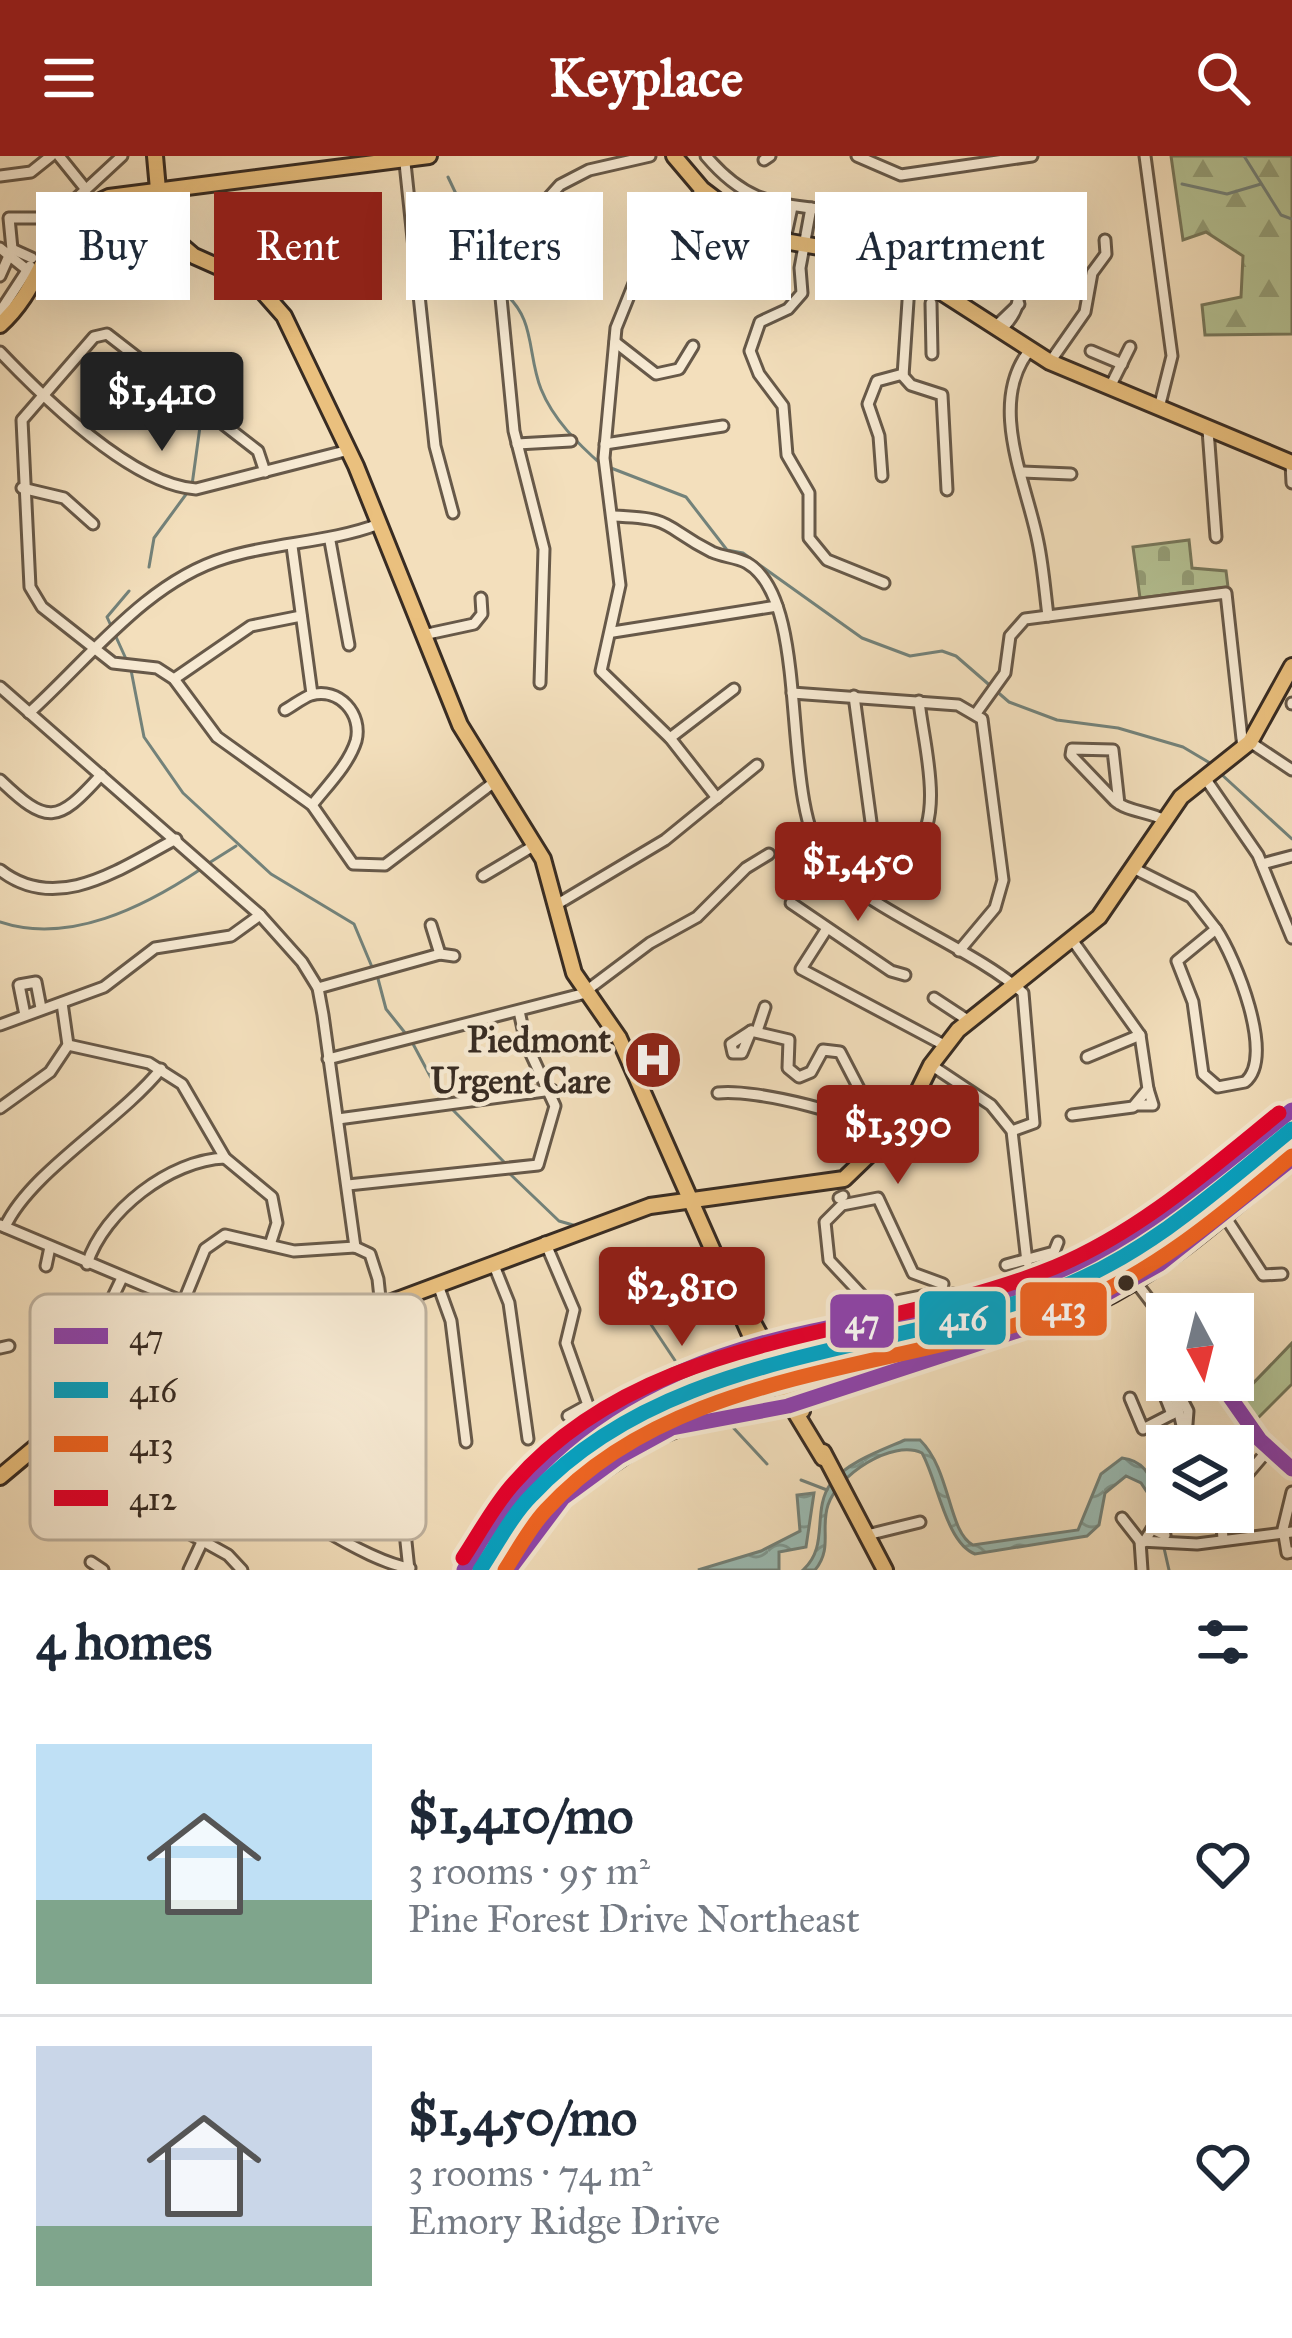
<!DOCTYPE html>
<html lang="en">
<head>
<meta charset="utf-8">
<style>
	:root { --surface:#fff; --page:#f6f6f7; --text:#1f2937; --muted:#747a83; --line:#e0e1e3; --accent:#8f2418 }
	body { margin:0; font-family:"IM FELL Great Primer",serif; background:var(--page); color:var(--text); height:100vh; display:flex; flex-direction:column; font-size:45px; white-space:nowrap }
	* { box-sizing:border-box; margin:0 }
	p { font-size:39px; color:var(--muted) }
	.icon { flex:none; width:66px; height:66px; fill:none; stroke:currentColor; stroke-width:2; stroke-linecap:round; stroke-linejoin:round }
	.map { position:relative; height:1414px; overflow:hidden }
	.details { display:flex; flex-direction:column; background:var(--surface); flex:1 }
	.details>* { flex:none }
	.guide { position:absolute; left:36px; top:36px; width:1221px; height:108px; display:flex; gap:24px }
	.needle { width:78px; rotate:173deg }
	.fabs { position:absolute; left:1146px; top:1137px; display:grid; gap:24px }
	.fabs a { display:grid; place-items:center; width:108px; height:108px; border-radius:0px; background:var(--surface); box-shadow:0 12px 48px #0002; font-size:60px }
	.price { position:absolute; translate:-50% -102px; padding:0 27px; border-radius:12px; background:var(--accent); color:#fff; font-size:39px; line-height:78px; filter:drop-shadow(0 3px 6px #0008) }
	.price::after { content:''; position:absolute; left:50%; top:72px; width:36px; height:27px; margin-left:-18px; background:inherit; clip-path:polygon(0 0,100% 0,50% 100%) }
	.price.selected { background:#222; color:#fff }
	ul { padding:0; list-style:none }
	li { display:flex; align-items:center; gap:36px; height:300px; padding:0 36px }
	li+li { border-top:3px solid var(--line) }
	li span { display:grid; place-items:center; flex:none; width:336px; height:240px; border-radius:0px; color:#555 }
	li>.icon { margin-inline-start:auto }
	span .icon { width:144px; height:144px; fill:#fffc; stroke-width:1 }
	li b { font-size:51px }
	h2 { display:flex; justify-content:space-between; align-items:center; height:144px; padding:0 36px; font-size:51px }
	.tag { padding:0 42px; border-radius:0px; background:var(--surface); box-shadow:0 12px 48px #0002; font-size:42px; line-height:108px }
	.tag.selected { background:var(--accent); color:#fff }
	header { display:flex; justify-content:space-between; align-items:center; height:156px; padding:0 36px; background:var(--accent); color:#fff; font-size:54px; font-weight:700 }
	.map>svg:first-child { display:block }
</style>
</head>
<body>
<header><svg class="icon" aria-label="menu" viewBox="0 0 24 24"><path d="M4 6h16M4 12h16M4 18h16"/></svg>Keyplace<svg class="icon" aria-label="search" viewBox="0 0 24 24"><circle cx="10" cy="10" r="6"/><path d="M15 15l6 6"/></svg></header>
<div class="map">
<svg width="1292" height="1414" viewBox="0 0 1292 1414">
	<defs>
		<pattern id="forest-firs" width="22" height="20" patternUnits="userSpaceOnUse" patternTransform="scale(3)"><rect width="22" height="20" fill="#b5c395"/><path d="M5 1l3.5 6h-7zM16 11l3.5 6h-7z" fill="#949f79"/></pattern>
		<pattern id="cemetery-stones" width="16" height="16" patternUnits="userSpaceOnUse" patternTransform="scale(3)"><rect width="16" height="16" fill="#b5c395"/><path d="M2 7V4a2 2 0 0 1 4 0v3zM10 15v-3a2 2 0 0 1 4 0v3z" fill="#949f79"/></pattern>
		<pattern id="water-waves" width="16" height="10" patternUnits="userSpaceOnUse" patternTransform="scale(3)"><rect width="16" height="10" fill="#9bbcb4"/><path d="M0 5q4-4 8 0t8 0" fill="none" stroke="#7f9992"/></pattern>
	</defs>
	<rect width="100%" height="100%" fill="#f3dfbc"/>
	<filter id="stains"><feTurbulence type="fractalNoise" baseFrequency=".00167" numOctaves="4"/><feColorMatrix values="0 0 0 0 .2 0 0 0 0 .09 0 0 0 0 .02 0 0 0 .5 -.17"/></filter>
	<radialGradient id="worn" r=".72"><stop offset=".6" stop-color="#630" stop-opacity="0"/><stop offset="1" stop-color="#630" stop-opacity=".3"/></radialGradient>
	<path fill="#b5c395" stroke="#76785c" stroke-width="3" d="M1292,1187V1228L1254,1266L1238,1243Z"/>
	<path fill="url(#forest-firs)" stroke="#76785c" stroke-width="3" d="M1171,0H1292V178L1205,179L1202,149L1241,141L1243,100L1206,76L1183,84Z"/>
	<path fill="url(#cemetery-stones)" stroke="#76785c" stroke-width="3" d="M1189,384L1192,412L1226,415L1228,431L1140,442L1133,391Z"/>
	<g fill="url(#water-waves)" stroke="#73827a" stroke-width="3">
		<path d="M905,1284H920C951,1314 948,1376 973,1389L1078,1374L1101,1318L1122,1302C1155,1306 1151,1336 1166,1356H1204L1191,1365L1165,1363L1141,1327L1126,1320L1105,1337L1099,1369L1087,1380L975,1398C946,1387 938,1326 922,1297C892,1283 838,1319 828,1349C820,1373 833,1392 815,1414H803C830,1390 811,1355 831,1327C847,1306 882,1294 905,1284Z"/>
		<path d="M814,1337L806,1391L779,1396V1414H698L761,1395L800,1375L797,1339Z"/>
	</g>
	<g fill="none" stroke-linecap="round" stroke-linejoin="round">
		<g stroke="#73827a" stroke-width="3">
			<path d="M1244,0L1281,59L1292,63"/>
			<path d="M448,21L496,122"/>
			<path d="M1182,28L1227,38L1261,28"/>
			<path d="M503,136C536,162 527,198 541,233C553,263 578,288 602,309"/>
			<path d="M186,204L203,246"/>
			<path d="M611,312L686,341L727,394L743,397L862,482L910,500L942,495L956,500L1009,546L1057,564L1118,572L1183,591L1210,607"/>
			<path d="M192,329L202,256"/>
			<path d="M149,411L154,382L187,337"/>
			<path d="M129,435L107,461L131,514L144,581L183,637L271,718L354,768L372,811"/>
			<path d="M1221,618L1292,683"/>
			<path d="M209,707L236,690"/>
			<path d="M0,766C69,789 144,751 201,713"/>
			<path d="M377,819L386,853L406,878"/>
			<path d="M412,886L444,946"/>
			<path d="M451,952L506,1008"/>
			<path d="M510,1018L559,1065L573,1069"/>
			<path d="M628,1134L680,1212"/>
			<path d="M728,1266L767,1308"/>
			<path d="M801,1324L827,1334"/>
			<path d="M1164,1392L1169,1414"/>
		</g>
		<g stroke="#675949" stroke-width="15">
			<g id="minor">
				<path d="M59,0L84,31"/>
				<path d="M706,0C762,66 799,40 870,65"/>
				<path d="M857,0L901,19L1032,0"/>
				<path d="M1145,0L1172,200L1159,252"/>
				<path d="M764,4L770,0"/>
				<path d="M405,7L435,290L453,357"/>
				<path d="M0,20L31,16L51,0"/>
				<path d="M702,33L637,120L616,172L604,302L620,429L601,515L670,582L717,642"/>
				<path d="M811,52L800,112L802,137L788,153L760,166L750,195L759,218L783,250L787,299L809,337V382L827,404L884,427"/>
				<path d="M411,53L433,46"/>
				<path d="M829,67L868,75"/>
				<path d="M971,69L966,78L971,86L994,73V62L1055,60L1063,77L1029,79L1018,70L1019,62"/>
				<path d="M787,74L792,51"/>
				<path d="M54,82L67,51L122,0"/>
				<path d="M663,82L714,111"/>
				<path d="M866,87L872,56"/>
				<path d="M0,92L31,117"/>
				<path d="M12,93L32,102"/>
				<path d="M1012,109L993,128L981,124L985,110Z"/>
				<path d="M910,115L903,220L911,229L942,239L947,334"/>
				<path d="M0,120L12,93L9,62H41"/>
				<path d="M931,147L932,198"/>
				<path d="M0,156L30,110"/>
				<path d="M994,172L1019,148"/>
				<path d="M1001,174C1023,152 1021,138 1012,109L1029,79"/>
				<path d="M615,186L656,218L679,213L693,190"/>
				<path d="M1029,195C987,249 1027,328 1038,386C1043,410 1045,436 1048,460"/>
				<path d="M1091,195L1122,208"/>
				<path d="M0,196C42,240 132,329 196,333L349,294"/>
				<path d="M1050,206L1085,156L1092,117L1106,98L1105,84"/>
				<path d="M1110,231L1130,191"/>
				<path d="M1208,274L1216,381"/>
				<path d="M517,288L571,285"/>
				<path d="M605,288L723,270"/>
				<path d="M1291,307L1292,327"/>
				<path d="M265,316L258,295L107,178L94,181L22,264L30,431L42,451L113,507L157,512L174,523L217,581L312,649L353,708L385,709L493,627"/>
				<path d="M1022,316L1071,318"/>
				<path d="M882,320L879,280L868,248L877,225L903,218"/>
				<path d="M22,332L64,342L93,368"/>
				<path d="M612,360C677,362 661,370 712,396C723,401 736,401 747,407C813,445 778,641 825,704C860,751 976,793 1023,837L1034,967L1012,975"/>
				<path d="M330,385L349,489"/>
				<path d="M292,390L312,538"/>
				<path d="M613,476L777,450"/>
				<path d="M423,479L474,468L482,458L481,442"/>
				<path d="M174,523L251,470L301,460"/>
				<path d="M540,527L544,393L514,275L499,121L533,59L560,29L589,14L650,0"/>
				<path d="M0,531L260,759L302,806L318,832L323,859L355,1091"/>
				<path d="M792,537L958,549L982,563L1003,724L995,752L959,795"/>
				<path d="M854,540L878,718"/>
				<path d="M1292,547V548"/>
				<path d="M285,554C293,550 302,542 311,539C339,531 363,558 356,585C349,608 327,630 312,649"/>
				<path d="M977,556L1005,517L1010,480L1025,463L1226,437L1243,592"/>
				<path d="M29,557C89,503 146,426 225,402C276,386 328,387 379,368"/>
				<path d="M670,582L734,533"/>
				<path d="M1250,586L1292,614"/>
				<path d="M1205,622L1258,699L1292,782"/>
				<path d="M0,624C47,669 57,668 101,619"/>
				<path d="M1119,648L1113,594L1072,593L1071,599L1115,645C1126,655 1150,656 1165,664"/>
				<path d="M1262,708L1292,700"/>
				<path d="M1133,712L1191,741L1216,773"/>
				<path d="M0,714C57,759 121,712 176,683"/>
				<path d="M483,720L535,689"/>
				<path d="M865,735C879,716 900,710 915,693C945,658 923,586 919,545"/>
				<path d="M791,747L891,815L905,819"/>
				<path d="M556,749L665,684L757,609"/>
				<path d="M431,769L440,798"/>
				<path d="M1216,773C1235,801 1276,901 1245,926L1218,931L1203,918L1193,846L1177,805Z"/>
				<path d="M826,774L801,813L944,889"/>
				<path d="M318,832L440,798L454,800"/>
				<path d="M934,842L969,865"/>
				<path d="M25,859L19,829L36,826L41,852"/>
				<path d="M0,869L104,831L155,792L231,780L260,759"/>
				<path d="M758,872L765,851"/>
				<path d="M751,875L789,884L788,912L799,921L811,916L823,894L840,896L868,950L903,966"/>
				<path d="M751,875L742,897H733L731,888Z"/>
				<path d="M68,889L149,907L182,928L225,1002L272,1041L277,1067L270,1089"/>
				<path d="M1087,901L1140,879"/>
				<path d="M328,903L582,838L650,787L697,761L746,712L769,698"/>
				<path d="M931,909L991,949L1012,975L1027,1106"/>
				<path d="M718,937C753,932 866,960 890,982"/>
				<path d="M1136,949H1153L1148,933"/>
				<path d="M0,952L50,916L68,889L62,847"/>
				<path d="M1072,959L1133,951L1148,933L1140,879L1073,785"/>
				<path d="M338,963L552,934"/>
				<path d="M348,1029L538,1009L555,950L526,887L519,855"/>
				<path d="M839,1042L843,1040"/>
				<path d="M878,1042L913,1117L943,1128L941,1136L872,1150L829,1104L825,1066L842,1049Z"/>
				<path d="M1224,1059L1263,1119L1282,1118"/>
				<path d="M0,1069L231,1166"/>
				<path d="M5,1071C30,1016 119,965 161,913"/>
				<path d="M545,1086L574,1154L566,1187L588,1249L568,1260"/>
				<path d="M355,1091L370,1098L378,1123L409,1414"/>
				<path d="M493,1107L509,1147L528,1283"/>
				<path d="M87,1108C104,1055 170,1004 225,1002"/>
				<path d="M1006,1109L1054,1096L1058,1086"/>
				<path d="M46,1110L50,1091"/>
				<path d="M1135,1125L1167,1167"/>
				<path d="M438,1129L451,1165L466,1286"/>
				<path d="M951,1139L953,1138"/>
				<path d="M183,1147L205,1093L225,1079L294,1095L355,1091"/>
				<path d="M217,1169C225,1209 227,1274 245,1308C265,1343 370,1407 410,1412"/>
				<path d="M54,1177H83L99,1170L121,1124"/>
				<path d="M0,1192L9,1190"/>
				<path d="M143,1201L163,1232"/>
				<path d="M1168,1224L1161,1230L1172,1258"/>
				<path d="M1171,1224L1187,1290"/>
				<path d="M1172,1224L1188,1255L1187,1268"/>
				<path d="M1218,1224L1260,1284L1292,1313"/>
				<path d="M1130,1242L1143,1273L1178,1255"/>
				<path d="M233,1249L290,1244C336,1270 336,1300 398,1292"/>
				<path d="M1159,1305L1167,1304"/>
				<path d="M110,1311L102,1322L120,1337L133,1330L155,1297"/>
				<path d="M113,1311L140,1336L145,1352"/>
				<path d="M1233,1335L1268,1294"/>
				<path d="M1292,1336L1283,1373L1287,1397L1292,1396"/>
				<path d="M140,1350L228,1399L242,1414"/>
				<path d="M1221,1356L1223,1383"/>
				<path d="M1122,1362L1140,1385L1197,1388L1292,1376"/>
				<path d="M867,1379L920,1366"/>
				<path d="M1140,1385L1142,1414"/>
				<path d="M1144,1386L1152,1373L1165,1379"/>
				<path d="M91,1406L103,1414"/>
				<path d="M189,1414L203,1384"/>
			</g>
		</g>
		<g stroke="#382c23" stroke-width="20">
			<g id="major">
				<path d="M155,0L160,56L173,82L194,100L255,127L284,160L356,310L460,569L543,703L574,817L619,882L755,1190L823,1302"/>
				<path d="M674,0L702,33L752,71L790,86L872,100L907,114L1050,206L1292,307"/>
				<path d="M0,169C48,126 41,69 109,41L429,0"/>
				<path d="M951,1146C1107,1110 1170,1050 1292,954"/>
				<path d="M746,1154L802,1255"/>
				<path d="M945,1196C996,1182 1047,1170 1096,1147C1168,1112 1230,1054 1292,1003"/>
				<path d="M664,1278L703,1262L820,1241L923,1202"/>
				<path d="M823,1296L885,1414"/>
				<path d="M0,1321L143,1201L188,1180L251,1163L381,1150L650,1050L844,1023L903,966L931,909L958,874L1099,761L1181,641L1250,586L1292,510"/>
				<path d="M464,1414L515,1330L552,1291L597,1257L769,1186L871,1166"/>
				<path d="M509,1414L563,1342L639,1290"/>
			</g>
		</g>
		<g stroke="#382c23" stroke-width="22">
			<g id="highway">
				<path d="M864,1168L963,1151"/>
				<path d="M799,1203C892,1180 995,1163 1082,1122C1160,1085 1226,1027 1292,973"/>
				<path d="M916,1204L953,1188"/>
				<path d="M805,1216C893,1194 990,1179 1073,1142C1155,1106 1222,1045 1292,989"/>
				<path d="M632,1246L662,1228"/>
				<path d="M626,1289L672,1272"/>
				<path d="M480,1414C536,1303 631,1247 748,1217"/>
				<path d="M497,1414C554,1310 644,1259 755,1229"/>
			</g>
		</g>
		<use href="#minor" stroke="#f7ead3" stroke-width="9"/>
		<use href="#major" stroke="#eac07e" stroke-width="14"/>
		<use href="#highway" stroke="#eac07e" stroke-width="16"/>
		<g stroke="#382c23" stroke-width="22" stroke-linecap="butt">
			<g id="highway-bridge">
				<path d="M748,1217L799,1203"/>
				<path d="M755,1229L805,1216"/>
			</g>
		</g>
		<use href="#highway-bridge" stroke="#eac07e" stroke-width="16"/>
		<g stroke="#f7ead3" stroke-width="24">
			<g id="bus-1">
				<path d="M1218,1224L1260,1284L1292,1313"/>
				<path d="M464,1414C538,1275 660,1207 812,1175C886,1159 963,1151 1035,1125C1133,1089 1211,1018 1292,954"/>
				<path d="M509,1414L563,1342L619,1301L672,1272L788,1250L1072,1157L1160,1108L1292,1003"/>
			</g>
		</g>
		<g stroke="#f7ead3" stroke-width="24">
			<path id="bus-2" d="M480,1414C496,1390 511,1360 532,1339C669,1193 884,1200 1059,1132C1147,1098 1220,1032 1292,973"/>
		</g>
		<g stroke="#f7ead3" stroke-width="24">
			<path id="bus-3" d="M505,1414C518,1394 530,1371 546,1354C676,1211 896,1217 1066,1152C1151,1119 1223,1058 1292,1000"/>
		</g>
		<g stroke="#f7ead3" stroke-width="24">
			<path id="bus-4" d="M463,1402C479,1378 494,1349 514,1327C650,1171 877,1184 1055,1111C1139,1076 1209,1014 1279,957"/>
		</g>
		<use href="#bus-1" stroke="#8e44ad" stroke-width="15"/>
		<use href="#bus-2" stroke="#03a3c5" stroke-width="15"/>
		<use href="#bus-3" stroke="#f26522" stroke-width="15"/>
		<use href="#bus-4" stroke="#e4002b" stroke-width="15"/>
	</g>
	<defs>
		<g id="hospital-disc" transform="scale(3)"><circle r="9.5" fill="#8f2418" stroke="#f7ead3"/><path d="M-5-5h3v3.5h4V-5h3V5h-3V1.5h-4V5h-3Z" fill="#fff"/></g>
	</defs>
	<g fill-rule="evenodd">
		<use href="#hospital-disc" x="653" y="904"/>
	</g>
	<circle fill="#382c23" stroke="#f7ead3" stroke-width="4.5" cx="1126" cy="1127" r="10"/>
	<g text-anchor="middle" stroke-width="9" stroke-linejoin="round" paint-order="stroke">
		<g font-size="36" font-weight="bold" fill="#382c23" stroke="#f7ead3" text-anchor="end">
			<text x="611" y="896">Piedmont<tspan x="611" dy="41">Urgent Care</tspan></text>
		</g>
	</g>
	<rect x="30" y="1138" width="396" height="246" rx="18" fill="#f7ead3" stroke="#beb19e" stroke-width="3"/>
	<rect x="54" y="1172" width="54" height="16" fill="#8e44ad"/>
	<rect x="54" y="1226" width="54" height="16" fill="#03a3c5"/>
	<rect x="54" y="1280" width="54" height="16" fill="#f26522"/>
	<rect x="54" y="1334" width="54" height="16" fill="#e4002b"/>
	<g font-size="33" fill="#382c23">
		<text x="129" y="1192">47</text>
		<text x="129" y="1246">416</text>
		<text x="129" y="1300">413</text>
		<text x="129" y="1354">412</text>
	</g>
	<g stroke="#f7ead3" stroke-width="4.5">
		<rect x="1018" y="1124" width="91" height="58" rx="12" fill="#f26522"/>
		<rect x="917" y="1133" width="91" height="58" rx="12" fill="#03a3c5"/>
		<rect x="828" y="1136" width="68" height="58" rx="12" fill="#8e44ad"/>
	</g>
	<g font-size="33" text-anchor="middle" font-weight="bold" fill="#fff">
		<text x="1064" y="1164">413</text>
		<text x="963" y="1174">416</text>
		<text x="862" y="1177">47</text>
	</g>
	<rect width="100%" height="100%" filter="url(#stains)"/>
	<rect width="100%" height="100%" fill="url(#worn)"/>
</svg>
<div class="fabs">
<a><svg class="needle" viewBox="-14 -14 28 28"><path d="M0-13l5 13h-10z" fill="#e53935"/><path d="M0 13l5-13h-10z" fill="#747a83"/></svg></a>
<a><svg class="icon" aria-label="layers" viewBox="0 0 24 24"><path d="M12 4l9 5-9 5-9-5zM3 14l9 5 9-5"/></svg></a>
</div>
<b class="price selected" style="left:162px;top:298px">$1,410</b>
<b class="price" style="left:858px;top:768px">$1,450</b>
<b class="price" style="left:898px;top:1031px">$1,390</b>
<b class="price" style="left:682px;top:1193px">$2,810</b>
<div class="guide">
<a class="tag">Buy</a>
<a class="tag selected">Rent</a>
<a class="tag">Filters</a>
<a class="tag">New</a>
<a class="tag">Apartment</a>
</div>
</div>
<section class="details">
<h2>4 homes<svg class="icon" aria-label="filters" viewBox="0 0 24 24"><path d="M4 7h16M4 17h16"/><circle cx="9" cy="7" r="2"/><circle cx="15" cy="17" r="2"/></svg></h2>
<ul>
<li><span style="background:linear-gradient(#bfe0f5 65%,#7fa58c 0)"><svg class="icon" aria-label="home" viewBox="0 0 24 24"><path d="M3 11l9-7 9 7M6 9v11h12V9"/></svg></span><div><b>$1,410/mo</b><p>3 rooms · 95 m²</p><p>Pine Forest Drive Northeast</p></div><svg class="icon" aria-label="heart" viewBox="0 0 24 24"><path d="M12 20l-8-8c-3-5 5-10 8-4 3-6 11-1 8 4z"/></svg></li>
<li><span style="background:linear-gradient(#c9d6e8 75%,#7fa58c 0)"><svg class="icon" aria-label="home" viewBox="0 0 24 24"><path d="M3 11l9-7 9 7M6 9v11h12V9"/></svg></span><div><b>$1,450/mo</b><p>3 rooms · 74 m²</p><p>Emory Ridge Drive</p></div><svg class="icon" aria-label="heart" viewBox="0 0 24 24"><path d="M12 20l-8-8c-3-5 5-10 8-4 3-6 11-1 8 4z"/></svg></li>
</ul>
</section>
</body>
</html>
